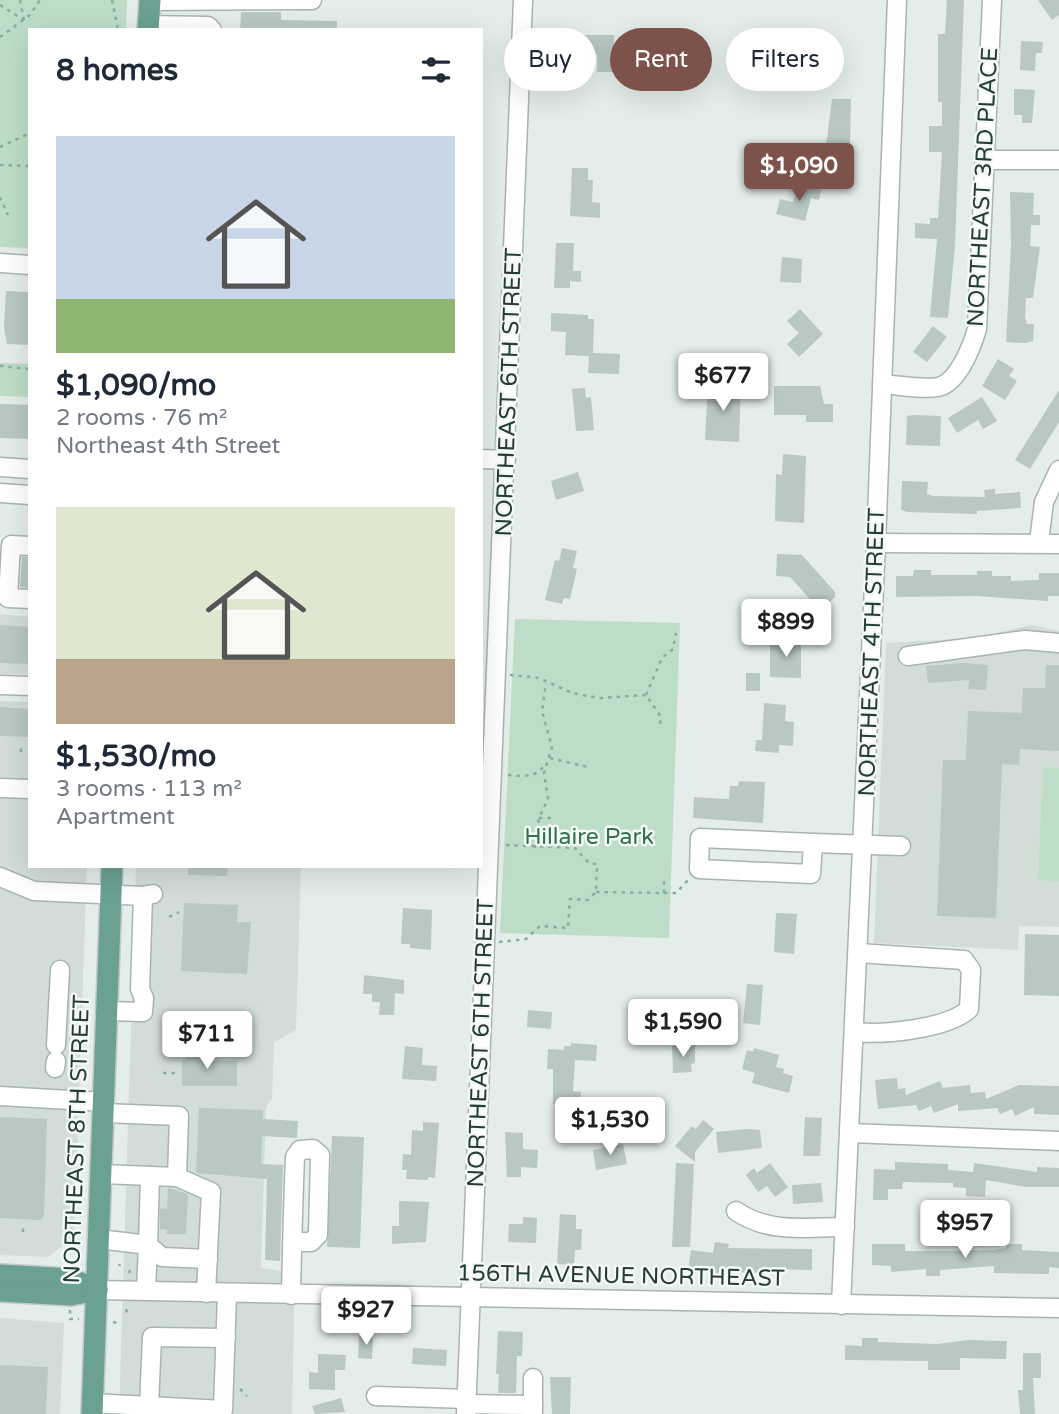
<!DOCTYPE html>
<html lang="en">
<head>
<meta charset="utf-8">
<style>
	:root { --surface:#fff; --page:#f6f6f7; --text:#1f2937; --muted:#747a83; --accent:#7c524a }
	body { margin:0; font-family:"Varela Round",sans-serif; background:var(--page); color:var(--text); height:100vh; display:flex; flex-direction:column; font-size:26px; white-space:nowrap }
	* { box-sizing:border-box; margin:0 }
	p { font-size:23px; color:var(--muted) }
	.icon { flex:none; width:38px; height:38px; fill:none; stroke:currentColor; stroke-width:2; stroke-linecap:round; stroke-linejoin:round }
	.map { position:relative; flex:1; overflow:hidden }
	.sheet { position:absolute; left:28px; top:28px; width:455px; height:840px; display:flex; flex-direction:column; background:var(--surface); border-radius:0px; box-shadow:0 7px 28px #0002 }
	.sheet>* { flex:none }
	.guide { position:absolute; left:504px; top:28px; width:450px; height:63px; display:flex; gap:14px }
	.price { position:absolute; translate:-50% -60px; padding:0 16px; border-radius:7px; background:#fff; color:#222; font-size:23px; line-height:46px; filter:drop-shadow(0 2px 4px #0008) }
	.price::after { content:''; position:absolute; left:50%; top:42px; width:21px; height:16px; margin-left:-10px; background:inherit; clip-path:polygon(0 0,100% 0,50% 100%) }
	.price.current { background:var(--accent); color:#fff }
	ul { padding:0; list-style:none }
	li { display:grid; align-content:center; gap:14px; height:371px; padding:0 28px }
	li span { display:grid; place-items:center; height:217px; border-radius:0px; color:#555 }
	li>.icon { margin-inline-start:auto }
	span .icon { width:126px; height:126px; fill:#fffc; stroke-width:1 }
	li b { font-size:30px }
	h2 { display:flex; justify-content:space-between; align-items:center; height:84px; padding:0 28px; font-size:30px }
	.chip { padding:0 24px; border-radius:32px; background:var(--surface); box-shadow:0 7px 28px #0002; font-size:24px; line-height:63px }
	.chip.current { background:var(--accent); color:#fff }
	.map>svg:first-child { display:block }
</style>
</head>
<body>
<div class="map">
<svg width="1059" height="1414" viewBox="0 0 1059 1414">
	<rect width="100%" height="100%" fill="#e4ede9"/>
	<g fill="#d2ddd8">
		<path d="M0,614L30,617V674H0Z"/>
		<path d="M1031,625L1059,631V927L1019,926L1018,950L874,943L886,643L976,638Z"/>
		<path d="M0,701L30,702V866H87L74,1237L48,1257L0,1255Z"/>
		<path d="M136,866H301L296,1030L274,1042L272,1099L266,1107L261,1268L295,1273L292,1414H119Z"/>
		<path d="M0,1318L64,1323L60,1414H0Z"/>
	</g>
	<g fill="#beddc6">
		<path d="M0,0H127L126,30H30V248L0,247Z"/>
		<path d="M0,363L30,364V397L0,396Z"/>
		<path d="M515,619L680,623L669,938L500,933Z"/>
		<path d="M1043,767L1059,768V881L1038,880Z"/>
	</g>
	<g fill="#b9c8c2">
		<path d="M947,0H964L955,246L948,318L930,317L937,239L915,238V223L930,224V218H938L942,152H929V126H942V102H938V34H945Z"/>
		<path d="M1038,0H1059V15L1052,20Z"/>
		<path d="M241,12H281V20L337,21V30H240Z"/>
		<path d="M581,35H614V72H597V54L581,53Z"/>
		<path d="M797,37H826V60H832V81L797,80V61H788V48H797Z"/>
		<path d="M1021,41L1043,42L1042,53H1036L1035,71L1020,70Z"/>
		<path d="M1014,89L1035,90L1032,123H1022V115H1014Z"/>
		<path d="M832,99H851L850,147L826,146Z"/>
		<path d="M572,168H588V180H593L592,202L600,203V218L570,216Z"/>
		<path d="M798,184L821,190L819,200L811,198L805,221L776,214L780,199L793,202Z"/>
		<path d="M1010,192L1034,193L1033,215H1040V225H1031L1030,246L1040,247L1033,298H1026L1025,317L1027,324H1034L1033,341L1025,343L1006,342L1011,246Z"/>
		<path d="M556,243H574L573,271H581V282L570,281V288H554Z"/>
		<path d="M782,257L802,259L801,283L780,282Z"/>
		<path d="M6,291L30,292V345L7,344L4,328Z"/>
		<path d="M800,309L823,334L799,357L787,344L799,333L787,321Z"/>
		<path d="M551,313L588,315V319H594L593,353L620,354L619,374L588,373L589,356L565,355L566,332L551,331Z"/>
		<path d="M933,326L947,337L927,362L913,352Z"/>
		<path d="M998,359L1014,369L1009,376L1017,381L1005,400L982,386Z"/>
		<path d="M708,383L741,385L739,442L705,440Z"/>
		<path d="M774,386H820L824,404H833V422H806V415H774Z"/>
		<path d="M585,388L586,398L591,397L594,430L576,431L572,389Z"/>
		<path d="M1059,390V422L1030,469L1015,460Z"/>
		<path d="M982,397L997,421L983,429L978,420L957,433L948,418Z"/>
		<path d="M0,404L30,405V439L0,438Z"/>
		<path d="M914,415L941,416L940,446L906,445L907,416Z"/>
		<path d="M783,454L806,456L804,523L775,521L776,474L782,475Z"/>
		<path d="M578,472L584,491L556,500L551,481Z"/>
		<path d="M902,481L928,482L927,494L933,496L985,497L984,490L995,489V494L1020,492L1021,508L977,511V514L908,512L901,510Z"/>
		<path d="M562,548L577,551L573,568L577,569L570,599L564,598L562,604L545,600L555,560L559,561Z"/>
		<path d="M777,554L802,555L835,592V597L820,610L790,577L776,576Z"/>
		<path d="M22,557H30V588L20,587Z"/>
		<path d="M914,570H931V575H977V571H992V576H1011V581L1039,580V573H1059V596H1048V601L977,596L896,597V576H913Z"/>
		<path d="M0,625L30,627V664L0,663Z"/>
		<path d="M770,640H801V678L770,677Z"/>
		<path d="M963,663L988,665L986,690L968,689L969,680L928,683L926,666Z"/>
		<path d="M1046,665H1059V751L1020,749L1019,765L1002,764L996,918L937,916L943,760H966L968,711L1022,713L1023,688H1045Z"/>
		<rect x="746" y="673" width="14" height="18"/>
		<path d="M764,703L786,705L785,721L794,722L793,746L779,745V753L755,751L756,740H762Z"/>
		<path d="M0,707L30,709V737L0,736Z"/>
		<path d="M739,781L765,782L763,823L693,818L694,797L729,799L730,786H738Z"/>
		<path d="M188,866H228L227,876L188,875Z"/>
		<path d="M184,903L238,905L237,922H251L247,974L181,971Z"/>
		<path d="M403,908L432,910L431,950L410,948V944H401Z"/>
		<path d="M776,913L797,914L794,954L774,952Z"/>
		<path d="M1025,934L1059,935V996L1024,995Z"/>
		<path d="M364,975L404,980V994L395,993L394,1015H379L380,1002H372V994H363Z"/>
		<path d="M747,984L763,985L760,1025L743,1023Z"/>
		<path d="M528,1010L552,1012L551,1029L527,1027Z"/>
		<path d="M571,1043L597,1045L596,1061L575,1060L573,1091L581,1092L580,1106L553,1104V1069H547L548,1049L564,1050V1046H571Z"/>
		<path d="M405,1046L423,1048L422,1065L437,1066L436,1081L402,1079Z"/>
		<path d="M672,1046H695V1063L691,1064L692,1072L673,1073Z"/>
		<path d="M186,1047H200L199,1060L237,1061V1086H182V1060H186Z"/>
		<path d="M754,1048L779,1055L776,1067L784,1069L783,1073L793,1076L789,1093L752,1083L755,1073L742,1069L747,1050L753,1052Z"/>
		<path d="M897,1078L898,1089L905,1088L906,1095L940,1081L943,1088L970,1085L971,1093L985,1092L986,1099L1019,1085L1059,1086V1115L1034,1114V1107L1015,1116L1012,1109L1000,1114L997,1108L958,1111V1104L934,1113L931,1106L919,1111L916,1105L878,1109L875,1080Z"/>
		<path d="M199,1108L263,1110V1119L298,1121L297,1138L262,1136L261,1164L283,1165L280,1261L265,1260L267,1179L196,1173Z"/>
		<path d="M0,1117L47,1119L44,1215L41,1220L0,1218Z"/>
		<path d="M805,1117L822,1118L820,1156H803Z"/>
		<path d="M703,1120L714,1129L695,1152V1162L675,1146L692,1126L696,1129Z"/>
		<path d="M423,1122L439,1123L435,1178L428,1177V1180L406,1179L407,1170H402L403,1154L411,1155L412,1130L423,1131Z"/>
		<path d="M748,1129L760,1130L762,1148L718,1153L716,1132Z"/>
		<path d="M505,1132L523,1133V1149L538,1150L537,1168L521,1167V1177H507Z"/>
		<path d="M332,1136L364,1137L360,1248L327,1247Z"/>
		<path d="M623,1144L627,1164L596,1170L593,1150Z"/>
		<path d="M895,1162L948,1164V1170L973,1172L974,1163L1037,1172V1167L1059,1168V1187H1026L986,1180L985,1197L966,1196V1188L953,1187V1183L903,1182L902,1189H888V1200H873L874,1169L895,1170Z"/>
		<path d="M676,1163L694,1164L690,1247H672Z"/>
		<path d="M770,1163L788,1187L775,1197L767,1186L758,1192L746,1175L754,1168L757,1173Z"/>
		<path d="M821,1183L823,1202L793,1204L792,1185Z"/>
		<path d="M168,1188L188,1194L186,1234H166L167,1230L160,1229V1208L167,1209Z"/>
		<path d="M399,1201L429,1202L426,1242L392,1244V1226H399Z"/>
		<path d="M560,1214L576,1215V1229H582L581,1250H575L574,1265L557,1264Z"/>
		<path d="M523,1217L537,1218L536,1243L508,1242L509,1224H523Z"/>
		<path d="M715,1242L729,1244L728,1248L812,1249V1270L771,1269V1273L725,1272L724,1275L688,1270L691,1250L713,1253Z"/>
		<path d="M872,1244H905V1251H950L994,1250L1006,1248V1244H1022V1250L1059,1252V1268L1049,1267V1274L994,1273V1266L940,1270V1276H926V1269L891,1272V1266L872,1265Z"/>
		<path d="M498,1331L523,1332L522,1356H517L516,1393H498L499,1374H496Z"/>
		<path d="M359,1336L373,1337L372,1359L358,1358Z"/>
		<path d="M862,1338H878V1342L937,1344L968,1340L1007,1341L1006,1359L960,1358V1370H928V1361L845,1360V1345L862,1346Z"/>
		<path d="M413,1348L447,1350L446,1366L412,1364Z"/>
		<path d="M1023,1353H1041V1378H1033L1035,1414H1020L1018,1390H1023Z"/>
		<path d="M318,1354L346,1355L345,1370H335V1390L309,1389V1372L318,1373Z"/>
		<path d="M0,1365L48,1367L46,1414H0Z"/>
		<path d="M550,1377H571L570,1414H552Z"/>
		<path d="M341,1398L345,1412L315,1414L312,1406Z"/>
	</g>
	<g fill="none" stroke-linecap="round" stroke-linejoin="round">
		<g stroke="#a7b5b0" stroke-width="21">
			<g id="minor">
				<path d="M150,1L312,0"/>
				<path d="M148,25L208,26L212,30"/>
				<path d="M985,160H1059"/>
				<path d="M0,263L30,265"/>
				<path d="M882,384C899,385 921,390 938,387C958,383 972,346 977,329L992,0"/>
				<path d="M481,459L506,460"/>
				<path d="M0,467L30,469"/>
				<path d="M0,493L30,495"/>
				<path d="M1039,542L1044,502L1059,470"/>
				<path d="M876,543L1059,544"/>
				<path d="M30,546L11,545L8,598L30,599"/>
				<path d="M908,656L1025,640L1059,643"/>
				<path d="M0,685L30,686"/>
				<path d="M0,788L30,789"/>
				<path d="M700,838L813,843L811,874L699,869Z"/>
				<path d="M813,843L901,846"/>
				<path d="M0,877L34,891L143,896L153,894"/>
				<path d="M107,1011L143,1012L144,998L140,989L143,896"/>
				<path d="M854,1032C883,1035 948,1029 969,1009L971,970L964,960L858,953"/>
				<path d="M56,1045L60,970"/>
				<path d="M55,1068L56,1061"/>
				<path d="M0,1096L104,1102"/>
				<path d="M103,1113L179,1116L177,1177"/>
				<path d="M850,1133L1059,1141"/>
				<path d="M101,1174L177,1177L211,1192L206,1293"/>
				<path d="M150,1176L148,1245L162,1257L208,1259"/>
				<path d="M736,1211C769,1234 807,1227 845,1227"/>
				<path d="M99,1239L148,1245L146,1291"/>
				<path d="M97,1290L1059,1308"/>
				<path d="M291,1295C292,1249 293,1203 295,1157L300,1150L313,1149L320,1155L318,1235L311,1242H292"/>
				<path d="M841,1305L876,543L897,0"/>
				<path d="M376,1396L467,1399"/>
				<path d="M92,1403L223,1410L227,1294"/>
				<path d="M466,1404L533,1405"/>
				<path d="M149,1406L152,1337L226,1338"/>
				<path d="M466,1414L523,0"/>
				<path d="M533,1414V1378"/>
			</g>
		</g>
		<g stroke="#c2c9c7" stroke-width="24">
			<g id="major">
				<path d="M148,30L150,0"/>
				<path d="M0,1275L71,1279L97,1290"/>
				<path d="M0,1291L71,1295L97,1290"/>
				<path d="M92,1414L112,866"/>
			</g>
		</g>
		<g stroke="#86afa2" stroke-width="2.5" stroke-dasharray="3.5 5" stroke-linecap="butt">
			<path d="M20,0L24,20"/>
			<path d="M112,0L118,30"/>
			<path d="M0,5L24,20"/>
			<path d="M0,37L30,15L40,0"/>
			<path d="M0,147L30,133"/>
			<path d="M0,165L30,166"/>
			<path d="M0,197L8,215"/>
			<path d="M0,366L30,369"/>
			<path d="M510,675L539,678L572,693L599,698L646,695L661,717L660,724"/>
			<path d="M646,695L662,658L673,649L676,633"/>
			<path d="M21,752V744"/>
			<path d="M550,758L588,767"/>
			<path d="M508,775C520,776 536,778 543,767"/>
			<path d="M539,818H554"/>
			<path d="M535,848L539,818L548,799L544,773L552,747L542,711L546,683"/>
			<path d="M596,892L664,893V878"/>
			<path d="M664,893H676L689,879"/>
			<path d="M169,917L179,912"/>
			<path d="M499,942L526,939L540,926L568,928L570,899L588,900L596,892L597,864L589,863L575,848L505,845"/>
			<path d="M163,1073H175"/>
			<path d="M23,1232V1226"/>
			<path d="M119,1266L120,1264"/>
			<path d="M129,1273L130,1270"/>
			<path d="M126,1309L127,1313"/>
			<path d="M70,1310V1319H79"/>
			<path d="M113,1322L117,1323"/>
			<path d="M240,1389L247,1396"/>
		</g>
		<use href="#minor" stroke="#fff" stroke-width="18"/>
		<use href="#major" stroke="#6aa193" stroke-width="21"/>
	</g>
	<g text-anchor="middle" stroke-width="5" stroke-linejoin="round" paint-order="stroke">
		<g font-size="23" fill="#243e37" stroke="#f4f9f7">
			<text transform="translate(982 187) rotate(-87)" y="8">NORTHEAST 3RD PLACE</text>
			<text transform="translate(508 392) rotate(-88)" y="8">NORTHEAST 6TH STREET</text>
			<text transform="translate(871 652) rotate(-88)" y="8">NORTHEAST 4TH STREET</text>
			<text transform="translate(480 1043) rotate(-88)" y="8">NORTHEAST 6TH STREET</text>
			<text transform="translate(76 1139) rotate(-88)" y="8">NORTHEAST 8TH STREET</text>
			<text transform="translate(621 1275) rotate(1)" y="8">156TH AVENUE NORTHEAST</text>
		</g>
		<g font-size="23" fill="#2f734a" stroke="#f4f9f7">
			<text x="589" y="844">Hillaire Park</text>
		</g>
	</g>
</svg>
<b class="price current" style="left:799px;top:203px">$1,090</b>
<b class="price" style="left:723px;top:413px">$677</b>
<b class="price" style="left:786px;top:659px">$899</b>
<b class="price" style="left:683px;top:1059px">$1,590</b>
<b class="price" style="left:207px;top:1071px">$711</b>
<b class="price" style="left:610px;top:1157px">$1,530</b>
<b class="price" style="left:965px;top:1260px">$957</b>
<b class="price" style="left:366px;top:1347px">$927</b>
<div class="guide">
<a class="chip">Buy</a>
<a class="chip current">Rent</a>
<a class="chip">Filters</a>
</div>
<section class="sheet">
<h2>8 homes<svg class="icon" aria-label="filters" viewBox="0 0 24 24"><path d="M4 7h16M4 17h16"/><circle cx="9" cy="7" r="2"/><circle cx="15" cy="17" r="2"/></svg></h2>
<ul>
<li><span style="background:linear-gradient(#c9d6e8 75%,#8fb573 0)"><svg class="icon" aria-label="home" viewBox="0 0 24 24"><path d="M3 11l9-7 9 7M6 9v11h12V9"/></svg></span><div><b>$1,090/mo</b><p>2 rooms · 76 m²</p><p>Northeast 4th Street</p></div></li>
<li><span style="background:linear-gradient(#dfe7d0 70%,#b9a48a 0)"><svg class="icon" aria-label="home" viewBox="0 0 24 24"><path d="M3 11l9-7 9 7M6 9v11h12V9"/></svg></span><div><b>$1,530/mo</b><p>3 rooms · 113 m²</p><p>Apartment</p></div></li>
</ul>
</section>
</div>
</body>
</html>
